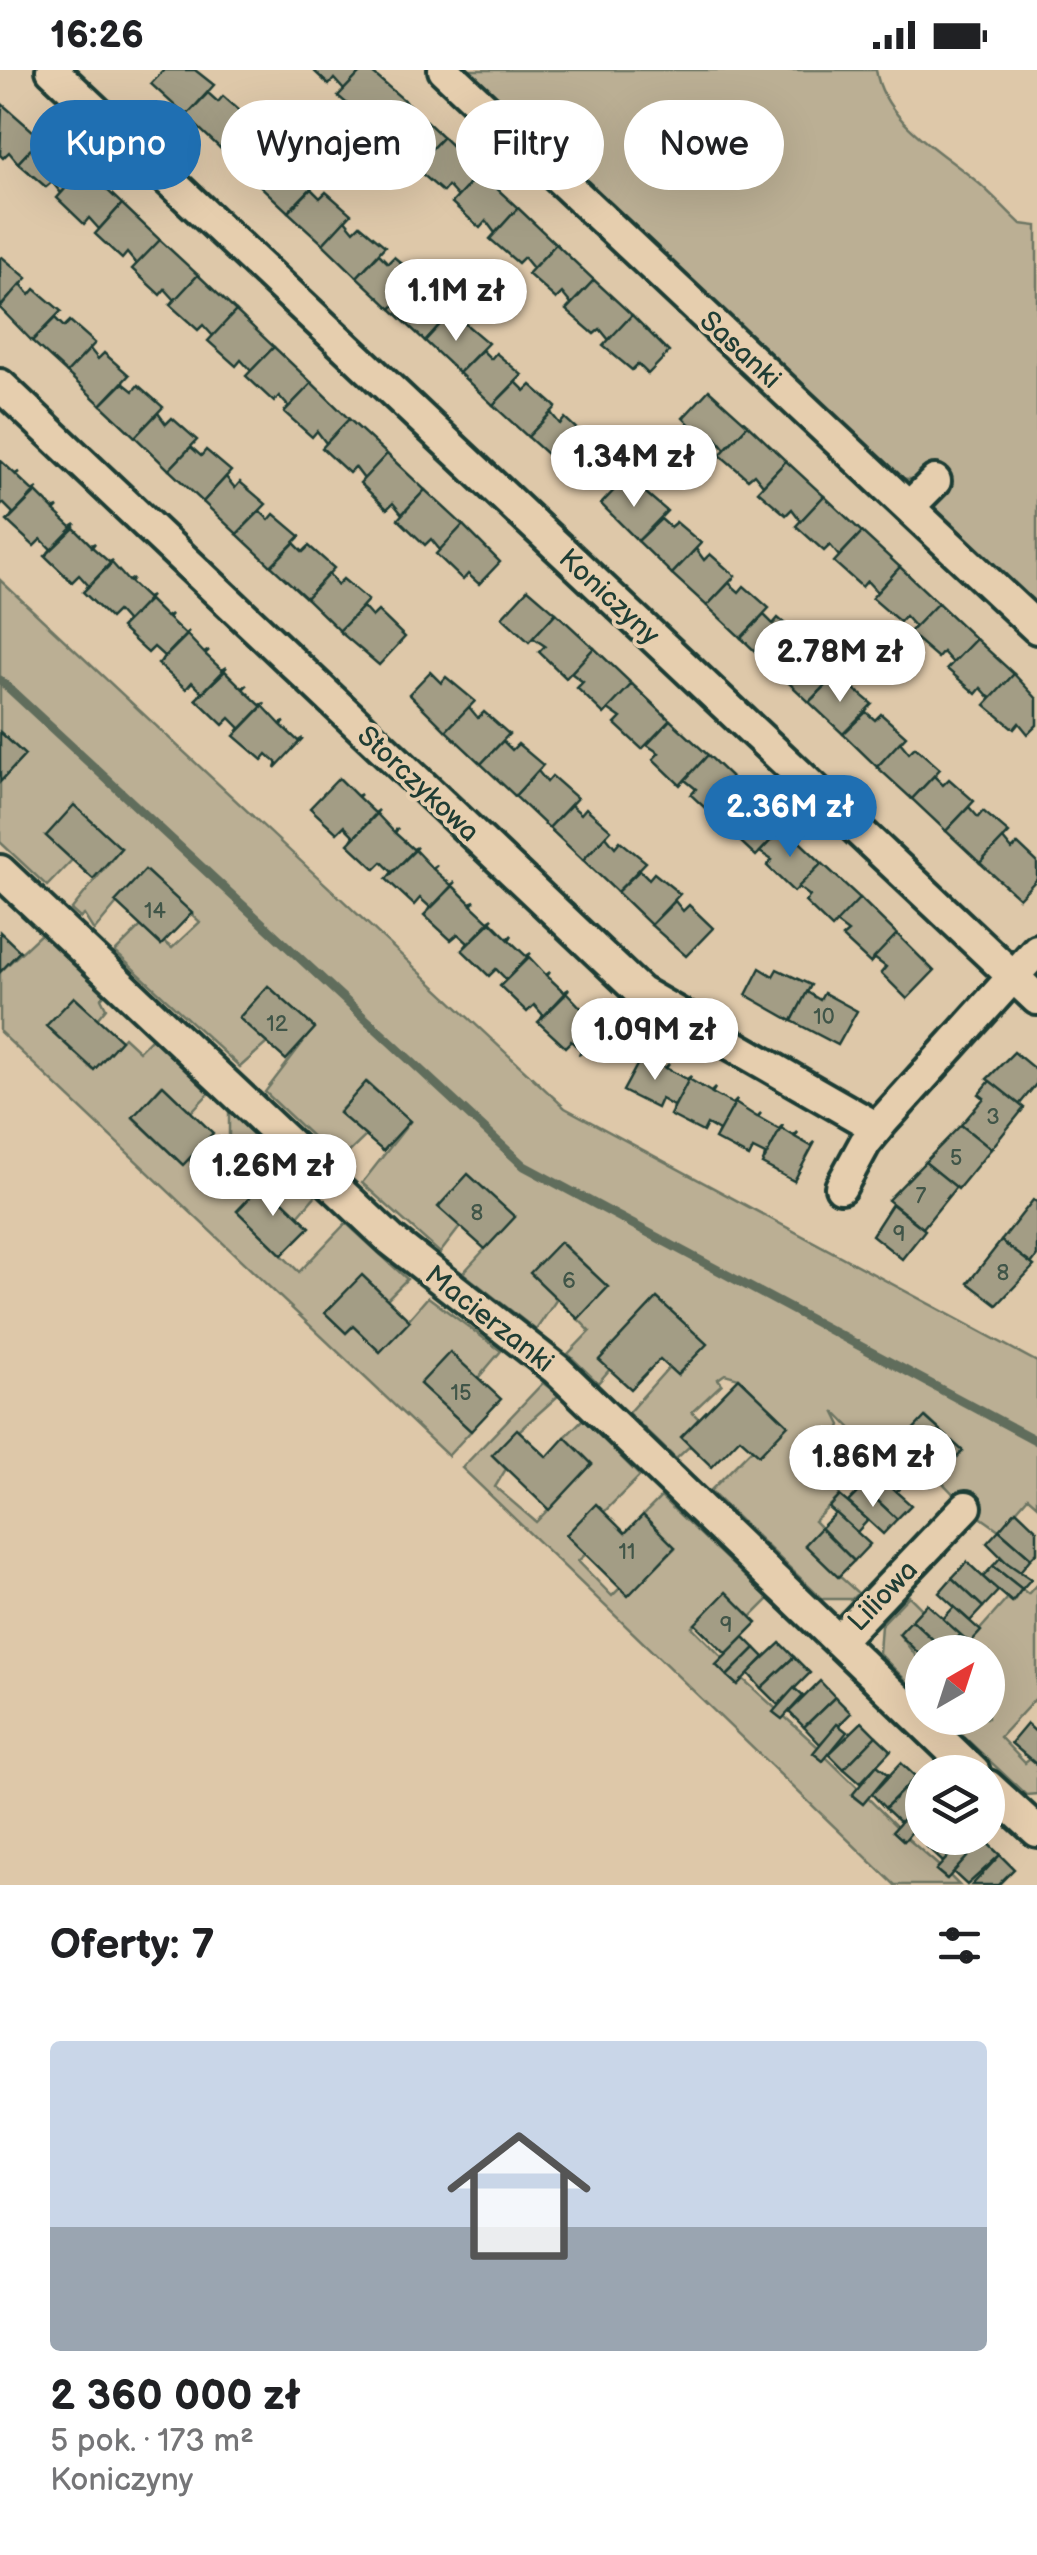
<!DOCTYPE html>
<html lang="pl">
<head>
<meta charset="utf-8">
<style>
	:root { --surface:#fff; --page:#f6f6f6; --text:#202124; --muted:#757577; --line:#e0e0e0; --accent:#1f6fb2 }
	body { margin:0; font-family:"Balsamiq Sans",sans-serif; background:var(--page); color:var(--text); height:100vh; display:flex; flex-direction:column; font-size:38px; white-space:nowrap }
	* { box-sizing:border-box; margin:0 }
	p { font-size:32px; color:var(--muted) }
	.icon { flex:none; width:55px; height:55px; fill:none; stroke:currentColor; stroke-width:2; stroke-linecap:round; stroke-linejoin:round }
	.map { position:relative; height:1815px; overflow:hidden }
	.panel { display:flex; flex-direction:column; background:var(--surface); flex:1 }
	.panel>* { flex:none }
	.hud { position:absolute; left:30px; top:30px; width:978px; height:90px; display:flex; gap:20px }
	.needle { width:65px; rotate:39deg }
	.fabs { position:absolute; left:905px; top:1565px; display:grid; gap:20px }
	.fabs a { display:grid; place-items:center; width:100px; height:100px; border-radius:50%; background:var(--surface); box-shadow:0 10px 40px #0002; font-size:50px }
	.price { position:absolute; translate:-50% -85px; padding:0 22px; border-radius:35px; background:#fff; color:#222; font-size:32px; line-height:65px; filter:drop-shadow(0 2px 5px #0008) }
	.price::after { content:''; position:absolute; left:50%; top:60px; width:30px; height:22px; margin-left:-15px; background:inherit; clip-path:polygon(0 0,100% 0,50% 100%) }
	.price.selected { background:var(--accent); color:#fff }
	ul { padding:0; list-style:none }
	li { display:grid; align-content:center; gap:20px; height:530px; padding:0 50px }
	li+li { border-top:2px solid var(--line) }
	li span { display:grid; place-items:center; height:310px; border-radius:10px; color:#555 }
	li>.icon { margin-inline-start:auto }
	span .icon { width:180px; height:180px; fill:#fffc; stroke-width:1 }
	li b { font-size:42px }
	h2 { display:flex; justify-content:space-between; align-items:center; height:120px; padding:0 50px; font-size:42px }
	.chip { padding:0 35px; border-radius:45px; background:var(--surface); box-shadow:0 10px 40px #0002; font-size:35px; line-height:90px }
	.chip.selected { background:var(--accent); color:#fff }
	.status { display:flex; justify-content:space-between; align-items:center; height:70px; padding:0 50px; background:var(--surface); direction:ltr }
	.status svg { height:28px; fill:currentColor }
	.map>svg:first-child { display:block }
</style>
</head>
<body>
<div class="status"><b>16:26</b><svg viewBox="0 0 49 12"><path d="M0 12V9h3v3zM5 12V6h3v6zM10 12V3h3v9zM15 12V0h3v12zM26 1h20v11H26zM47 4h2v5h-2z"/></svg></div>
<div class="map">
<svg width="1037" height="1815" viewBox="0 0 1037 1815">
	<rect width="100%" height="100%" fill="#dec8a9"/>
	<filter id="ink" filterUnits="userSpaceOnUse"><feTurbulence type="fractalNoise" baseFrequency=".01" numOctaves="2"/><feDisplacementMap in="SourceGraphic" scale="20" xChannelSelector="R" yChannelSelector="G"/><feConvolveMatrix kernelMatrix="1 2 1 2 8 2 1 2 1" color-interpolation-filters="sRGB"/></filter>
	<g filter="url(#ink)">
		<g fill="#bbaf94" stroke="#6d7664" stroke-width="2.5">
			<path d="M461,0H876C884,51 939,80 975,110C991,123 1006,140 1021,154L1037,156V543L939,451L933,438L935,411L897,408Z"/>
			<path d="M0,510L565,1038L1037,1292V1435L1028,1427L999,1460L966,1437L938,1408L962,1381L926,1347L894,1380L889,1377L879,1387L834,1341L841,1355L831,1382L805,1389L830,1415L832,1392L850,1375L865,1387L868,1398L851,1421L838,1422L840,1426L814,1451L821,1458L805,1475L858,1523L852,1529H822L710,1421L752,1379L759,1384L787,1354L739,1308L725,1304L718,1309L722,1314L692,1342L699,1349L682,1367L690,1376L676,1389L628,1343L669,1297L678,1305L706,1274L657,1228L600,1289L610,1299L598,1313L568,1284L590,1261L578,1249L608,1217L561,1172L531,1203L557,1229L536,1260L463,1203L514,1147L460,1157L440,1183L362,1113L410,1052L367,1012L339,1042L366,1066L339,1092L265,1022L314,958L268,916L239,948L267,973L240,997L115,882L141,856L161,875L164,872L172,878L200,852L145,800L94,861L84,845L80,848L71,840L121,778L46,766L72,790L47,816L0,772V712L25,685L0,662Z"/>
			<path d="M43,862L106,923L101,928L106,938L97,949L74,927L47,957L93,1000L124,967L139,981L152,968L209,1023L191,1042L162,1015L133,1048L182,1094L188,1089L201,1101L229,1070V1041L316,1125L298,1146L264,1113L237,1141L299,1202L346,1153L407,1209L387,1229L326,1243L346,1263L353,1256L380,1282L428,1227L501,1281L478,1308L421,1315L471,1361L448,1386L0,962V902Z"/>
			<path d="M543,1313L559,1325L492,1385L506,1399L495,1417L536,1452L592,1394L565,1367L583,1349L640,1406L604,1442L596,1435L586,1484L578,1491L612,1526L620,1518L628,1525L675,1478L643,1445L661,1427L769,1529L751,1547L726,1523L692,1557L723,1588L716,1595L737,1615L743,1609L818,1677L814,1682L826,1687L858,1718L852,1726L863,1734L868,1728L897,1757L894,1762L904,1771L907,1768L939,1796L936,1800L946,1809L950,1806L959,1815H895L462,1398Z"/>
			<path d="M1037,1514V1627L1000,1667L1025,1693L1030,1689L1037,1695V1724L1026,1725L944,1648H988V1582H960L1008,1528L1013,1532L1022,1519L1028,1524Z"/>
			<path d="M909,1526L922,1539L899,1564L922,1594V1627L879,1583L881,1555Z"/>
		</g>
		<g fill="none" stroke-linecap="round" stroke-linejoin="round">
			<path stroke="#616d5c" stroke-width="9" d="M0,610L524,1096L1037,1371"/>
		</g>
		<g fill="#a39d85" stroke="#1f3d34" stroke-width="2.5">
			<path d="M164,0H195L214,15L186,46L151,14Z"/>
			<path d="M313,0H363L344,20L334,9L329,15Z"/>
			<path d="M363,0H369L405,31L382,56L372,45L367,51L338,26Z"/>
			<path d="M208,23L218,32L223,26L248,48L220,78L186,46Z"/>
			<path d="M405,31L443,67L420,91L410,80L405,86L376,62Z"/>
			<path d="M2,34L41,68L18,93L9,82L3,88L0,85Z"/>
			<path d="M243,53L252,64L257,58L282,80L254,110L220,78Z"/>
			<path d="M46,63L84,98L61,123L52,112L46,117L18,93Z"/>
			<path d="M443,67L480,103L458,127L448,116L443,122L414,97Z"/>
			<path d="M277,87L286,96L291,90L317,112L288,142L254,110Z"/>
			<path d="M84,98L122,134L99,159L89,148L84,154L57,128Z"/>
			<path d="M480,103L518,138L495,163L486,151L480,158L452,133Z"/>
			<path d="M311,119L320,128L326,122L351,144L323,174L288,142Z"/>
			<path d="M122,134L160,170L137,195L127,183L122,189L95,164Z"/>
			<path d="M518,138L556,174L533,198L524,187L518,193L490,169Z"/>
			<path d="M345,150L354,161L360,155L385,176L357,207L323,174Z"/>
			<path d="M160,170L198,205L175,230L165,219L160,225L132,199Z"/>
			<path d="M556,174L594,210L571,234L562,223L556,229L528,204Z"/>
			<path d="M379,184L388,193L394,187L419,208L391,239L357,207Z"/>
			<path d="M2,187L27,208L0,237V188Z"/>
			<path d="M198,205L236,241L213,266L203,255L198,260L170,235Z"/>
			<path d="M594,210L632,245L609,270L600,259L594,264L566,240Z"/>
			<path d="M21,214L30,225L35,219L61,241L32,271L0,238Z"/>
			<path d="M413,216L423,225L428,219L453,240L425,271L391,239Z"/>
			<path d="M236,241L274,277L251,301L241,290L236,296L208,271Z"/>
			<path d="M632,245L669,282L648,304L638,294L632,300L603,276Z"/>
			<path d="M448,246L457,257L462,251L488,273L459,303L425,271Z"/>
			<path d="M55,248L64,257L70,251L95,273L67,303L32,271Z"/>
			<path d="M274,277L312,313L289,337L279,326L274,332L246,306Z"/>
			<path d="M90,279L98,289L104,283L129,305L101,335L67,303Z"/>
			<path d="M482,280L491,289L496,283L522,305L493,335L459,303Z"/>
			<path d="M516,312L525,321L531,315L556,337L528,367L493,335Z"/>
			<path d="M123,313L133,321L138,315L163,337L135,367L101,335Z"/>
			<path d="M312,313L349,349L326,373L317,361L312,367L284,342Z"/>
			<path d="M709,320L748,355L725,379L716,368L710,374L683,348Z"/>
			<path d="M158,343L166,354L172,348L197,370L169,400L135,367Z"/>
			<path d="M551,343L560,354L565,348L593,374L567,402L528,367Z"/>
			<path d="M349,349L387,384L364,409L355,397L349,403L322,378Z"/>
			<path d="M748,355L786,391L763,415L754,404L748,409L720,385Z"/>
			<path d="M191,377L201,386L206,380L231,401L203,432L169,400Z"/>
			<path d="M387,384L425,420L402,444L393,433L387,439L360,413Z"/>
			<path d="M0,390L15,404L20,402L16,405L33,421L38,418L10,448L13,443L3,433L0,437Z"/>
			<path d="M786,391L824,426L801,451L792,439L786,445L758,421Z"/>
			<path d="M226,407L235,418L240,412L266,434L237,464L203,432Z"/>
			<path d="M622,412L633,422L639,417L667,441L638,471L601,434Z"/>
			<path d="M425,420L463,455L440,480L431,469L425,475L398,449Z"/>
			<path d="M36,422L53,439L58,437L54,441L71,457L76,454L48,483L51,479L41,469L34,476L7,451Z"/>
			<path d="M824,426L862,462L839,486L830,475L824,481L796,456Z"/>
			<path d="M260,441L269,450L274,444L300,466L271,496L237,464Z"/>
			<path d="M661,449L670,457L676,452L701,473L672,504L638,471Z"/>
			<path d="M463,455L500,492L479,514L468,504L463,510L436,484Z"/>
			<path d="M74,458L91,475L95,473L92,477L109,492L113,490L86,519L88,515L79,505L72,512L45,486Z"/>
			<path d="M862,462L900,497L877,522L867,511L862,517L834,492Z"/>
			<path d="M294,473L303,482L309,476L334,498L306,528L271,496Z"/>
			<path d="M696,479L704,490L710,484L735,506L707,536L672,504Z"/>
			<path d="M112,493L128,511L133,508L130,512L147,528L151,526L124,555L126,551L117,541L110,548L83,522Z"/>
			<path d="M900,497L938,533L915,557L905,546L900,552L872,528Z"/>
			<path d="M329,504L337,515L343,509L368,530L340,561L306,528Z"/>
			<path d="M729,513L739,522L744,516L769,538L741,568L707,536Z"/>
			<path d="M528,519L556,543L529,572L502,547Z"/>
			<path d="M149,530L166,547L171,544L168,548L185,564L189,561L161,591L164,586L154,577L148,583L121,558Z"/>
			<path d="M938,533L976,569L953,593L943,582L938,588L909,563Z"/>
			<path d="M363,537L372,547L378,541L405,567L379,595L339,561Z"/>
			<path d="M556,543L594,578L566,608L539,582L545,576L533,568Z"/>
			<path d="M764,545L773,554L778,548L804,570L775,600L741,568Z"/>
			<path d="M187,565L204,583L209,580L205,584L222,600L227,597L199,626L202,622L192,612L186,619L158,594Z"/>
			<path d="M976,569L1014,604L991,629L981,618L976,624L947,599Z"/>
			<path d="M798,576L807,586L812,580L837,602L809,632L775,600Z"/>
			<path d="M594,578L632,614L604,644L577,618L583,612L571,603Z"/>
			<path d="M225,601L242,618L247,615L243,619L260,635L265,633L237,662L240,658L230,648L223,655L196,629Z"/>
			<path d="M430,602L441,613L446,607L475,631L446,661L409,624Z"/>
			<path d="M1014,604L1037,629V655L1028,664L1019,653L1014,659L985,635Z"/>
			<path d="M832,610L841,618L847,613L872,634L843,664L809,632Z"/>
			<path d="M632,614L670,650L642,679L615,654L621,648L608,639Z"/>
			<path d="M263,636L280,654L285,652L281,655L298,671L303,668L275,698L277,693L267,684L262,690L234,666Z"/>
			<path d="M469,637L478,648L484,642L509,664L481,694L446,661Z"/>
			<path d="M866,642L875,650L881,644L906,666L877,697L843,664Z"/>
			<path d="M670,650L708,685L680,715L653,689L659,683L647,675Z"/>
			<path d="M0,662L25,685L0,712Z"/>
			<path d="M503,671L512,680L518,674L543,695L515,726L481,694Z"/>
			<path d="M900,672L909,683L915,677L940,699L912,729L877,697Z"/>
			<path d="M708,685L746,721L718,750L691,725L696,719L685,710Z"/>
			<path d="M538,701L547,712L552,706L577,728L549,758L515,726Z"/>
			<path d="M934,706L943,715L949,709L974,731L946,761L912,729Z"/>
			<path d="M339,708L357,726L361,724L358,727L375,743L379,740L351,771L354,766L344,756L337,763L310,738Z"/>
			<path d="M746,721L784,757L756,786L729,761L734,755L722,746Z"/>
			<path d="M74,735L121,778L93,809L46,766Z"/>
			<path d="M571,735L581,744L586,738L611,760L583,790L549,758Z"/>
			<path d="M969,737L978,747L983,741L1009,763L980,793L946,761Z"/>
			<path d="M377,744L394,762L398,758L395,763L413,779L417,777L389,806L392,802L382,792L375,799L348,774Z"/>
			<path d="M784,757L822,793L794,822L767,796L772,790L760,782Z"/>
			<path d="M606,766L615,777L620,771L646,792L617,822L583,790Z"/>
			<path d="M1003,769L1012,780L1018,774L1037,792V809L1019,828L980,793Z"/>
			<path d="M415,780L432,798L437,795L433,799L451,815L455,812L427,842L430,837L420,828L414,835L386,809Z"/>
			<path d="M822,793L860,828L832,858L805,832L810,826L798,817Z"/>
			<path d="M145,800L192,843L161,875L115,832Z"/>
			<path d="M640,800L649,809L654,803L680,824L651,855L617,822Z"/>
			<path d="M453,816L470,833L475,831L471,835L488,851L493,848L465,877L468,873L458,864L451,870L424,845Z"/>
			<path d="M860,828L897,864L870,893L842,867L848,862L836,853Z"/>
			<path d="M675,831L683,841L689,835L713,858L686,886L651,855Z"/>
			<path d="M491,852L508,869L512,865L509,870L526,886L531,883L503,913L506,909L496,899L489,906L462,880Z"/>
			<path d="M0,862L20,881L0,902Z"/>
			<path d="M897,864L934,901L907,929L881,903L886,897L874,888Z"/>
			<path d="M529,887L546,905L550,902L547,906L564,922L569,919L541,949L543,945L534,935L527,942L500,916Z"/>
			<path d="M760,898L773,906L777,899L811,915L792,951L746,925Z"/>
			<path d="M268,916L315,958L286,990L239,948Z"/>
			<path d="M807,922L820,930L824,923L857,941L838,975L792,951Z"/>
			<path d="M567,923L584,941L587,937L585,942L602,958L607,956L579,985L581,980L571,971L565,977L538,952Z"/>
			<path d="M74,927L121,970L94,1000L46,956Z"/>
			<path d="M1014,982L1037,1001V1013L1019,1035L987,1009Z"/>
			<path d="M643,984L665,998L669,994L666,998L687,1009L691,1006L672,1041L673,1036L661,1029L657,1038L623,1021Z"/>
			<path d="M689,1009L711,1022L715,1018L712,1023L733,1034L737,1030L717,1066L719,1061L707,1054L703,1062L670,1045Z"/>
			<path d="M990,1011L1024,1038L991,1079L961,1055L984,1028L979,1024Z"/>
			<path d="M366,1012L410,1051L383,1081L339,1043Z"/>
			<path d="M163,1015L213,1063L183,1095L133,1047Z"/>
			<path d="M735,1033L757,1047L761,1043L758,1047L779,1059L783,1055L764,1090L765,1085L753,1079L749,1087L715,1069Z"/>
			<path d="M961,1055L991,1079L958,1119L925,1092Z"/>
			<path d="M781,1058L794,1066L798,1062L795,1067L811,1076L815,1072L794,1111L762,1094Z"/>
			<path d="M925,1092L956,1117L923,1158L888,1130Z"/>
			<path d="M468,1104L515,1147L485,1179L438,1137Z"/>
			<path d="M264,1113L310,1157L282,1185L237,1141Z"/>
			<path d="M1033,1130L1037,1132V1186L1031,1194L1001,1171Z"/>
			<path d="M892,1134L925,1160L902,1189L872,1165Z"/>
			<path d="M1001,1171L1034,1196L997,1235L968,1213Z"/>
			<path d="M560,1172L608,1217L578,1249L530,1203Z"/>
			<path d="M362,1205L410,1251L380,1282L353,1256L346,1263L325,1243Z"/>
			<path d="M657,1228L707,1274L677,1305L660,1289L631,1319L599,1290Z"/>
			<path d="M450,1282L501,1329L471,1361L420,1314Z"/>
			<path d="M739,1308L788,1355L759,1385L740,1368L712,1397L681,1367Z"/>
			<path d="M925,1347L963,1381L946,1399L909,1364Z"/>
			<path d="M517,1359L547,1387L565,1367L592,1394L549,1440L492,1385Z"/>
			<path d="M909,1364L946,1399L930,1416L894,1380Z"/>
			<path d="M889,1377L915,1401L906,1411L879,1387Z"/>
			<path d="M879,1387L906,1411L896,1422L868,1398Z"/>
			<path d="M875,1403L911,1435L897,1449L863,1417Z"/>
			<path d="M863,1417L897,1449L883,1464L848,1432Z"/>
			<path d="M840,1426L868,1450L857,1462L829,1438Z"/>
			<path d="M596,1434L625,1463L643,1445L675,1477L628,1526L566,1465Z"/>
			<path d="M1016,1440L1037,1460V1482L1031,1488L999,1460Z"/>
			<path d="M836,1443L870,1474L854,1491L821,1458Z"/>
			<path d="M821,1458L854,1491L838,1507L805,1475Z"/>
			<path d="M999,1460L1031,1488L1018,1504L987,1473Z"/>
			<path d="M1000,1488L1031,1509L1022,1519L993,1496Z"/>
			<path d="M967,1492L998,1521L983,1537L952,1508Z"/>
			<path d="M993,1496L1022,1519L1012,1532L983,1507Z"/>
			<path d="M952,1508L983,1537L970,1551L939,1523Z"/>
			<path d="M726,1522L757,1553L726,1584L695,1554Z"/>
			<path d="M927,1534L961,1564L945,1581L912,1550Z"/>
			<path d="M954,1537L981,1561L970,1573L943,1549Z"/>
			<path d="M912,1550L945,1581L944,1582H922V1587L899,1564Z"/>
			<path d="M744,1567L755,1578L727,1606L716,1595Z"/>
			<path d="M780,1573L794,1587L761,1618L748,1603Z"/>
			<path d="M755,1578L764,1587L737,1615L727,1606Z"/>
			<path d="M794,1587L810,1603L778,1635L761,1618Z"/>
			<path d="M820,1611L835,1627L804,1657L789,1642Z"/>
			<path d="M794,1618L803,1626L782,1649L773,1642Z"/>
			<path d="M835,1627L851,1643L820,1674L804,1657Z"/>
			<path d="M862,1652L876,1666L844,1699L829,1684Z"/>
			<path d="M837,1654L847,1662L823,1691L813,1683Z"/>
			<path d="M1027,1654L1037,1663V1695L1011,1673Z"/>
			<path d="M876,1666L891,1680L860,1713L844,1699Z"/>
			<path d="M901,1693L916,1707L885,1738L872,1724Z"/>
			<path d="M877,1695L888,1704L863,1734L852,1725Z"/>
			<path d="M916,1707L922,1713V1729L900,1752L885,1738Z"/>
			<path d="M918,1733L922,1750L904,1771L893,1761Z"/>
			<path d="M937,1768H967L943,1792L927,1777Z"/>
			<path d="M983,1769L1000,1785L967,1815L953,1802Z"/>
			<path d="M958,1776L968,1786L947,1809L936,1800Z"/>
			<path d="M1000,1785L1014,1799L998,1815H972Z"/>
		</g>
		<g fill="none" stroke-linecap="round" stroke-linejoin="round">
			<g stroke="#1f3d34" stroke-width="38">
				<g id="street">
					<path d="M52,0L1037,929"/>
					<path d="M444,0L1037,558"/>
					<path d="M0,315L640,922L877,1058"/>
					<path d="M909,437L935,411"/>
					<path d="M0,801L391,1170L556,1299L974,1702"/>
					<path d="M841,1117L865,1073L883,1051L1037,880"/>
					<path d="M839,1570L966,1437"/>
					<path d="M988,1716L1037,1761"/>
				</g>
			</g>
			<use href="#street" stroke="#e6ceae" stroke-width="30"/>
		</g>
	</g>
	<g text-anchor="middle" stroke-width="8" stroke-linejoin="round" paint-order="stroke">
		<g font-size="22" fill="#405548">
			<text x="155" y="848">14</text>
			<text x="824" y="954">10</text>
			<text x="277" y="961">12</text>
			<text x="993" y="1054">3</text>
			<text x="956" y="1095">5</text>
			<text x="921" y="1133">7</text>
			<text x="477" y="1150">8</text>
			<text x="899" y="1171">9</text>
			<text x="1003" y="1210">8</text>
			<text x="569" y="1218">6</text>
			<text x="461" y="1330">15</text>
			<text x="627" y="1489">11</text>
			<text x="726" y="1562">9</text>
		</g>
		<g font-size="28" fill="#1f3d34" stroke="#e6ceae">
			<text transform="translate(741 279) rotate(43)" y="10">Sasanki</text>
			<text transform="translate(610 526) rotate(43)" y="10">Koniczyny</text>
			<text transform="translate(419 713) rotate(43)" y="10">Storczykowa</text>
			<text transform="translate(490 1248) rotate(38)" y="10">Macierzanki</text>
			<text transform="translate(882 1525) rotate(-46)" y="10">Liliowa</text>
		</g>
	</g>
</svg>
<div class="fabs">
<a><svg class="needle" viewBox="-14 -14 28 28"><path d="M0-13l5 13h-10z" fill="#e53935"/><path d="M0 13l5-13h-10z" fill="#757577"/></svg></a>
<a><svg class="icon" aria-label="layers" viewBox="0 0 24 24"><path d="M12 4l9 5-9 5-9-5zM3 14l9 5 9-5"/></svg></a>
</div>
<b class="price" style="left:456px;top:274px">1.1M zł</b>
<b class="price" style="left:634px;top:440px">1.34M zł</b>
<b class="price" style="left:840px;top:635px">2.78M zł</b>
<b class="price selected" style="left:790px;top:790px">2.36M zł</b>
<b class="price" style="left:655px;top:1013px">1.09M zł</b>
<b class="price" style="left:273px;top:1149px">1.26M zł</b>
<b class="price" style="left:873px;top:1440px">1.86M zł</b>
<div class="hud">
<a class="chip selected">Kupno</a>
<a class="chip">Wynajem</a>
<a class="chip">Filtry</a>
<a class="chip">Nowe</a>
</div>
</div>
<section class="panel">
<h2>Oferty: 7<svg class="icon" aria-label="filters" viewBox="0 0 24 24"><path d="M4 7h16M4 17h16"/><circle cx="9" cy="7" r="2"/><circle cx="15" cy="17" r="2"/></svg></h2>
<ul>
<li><span style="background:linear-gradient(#c9d6e8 60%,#9aa5b1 0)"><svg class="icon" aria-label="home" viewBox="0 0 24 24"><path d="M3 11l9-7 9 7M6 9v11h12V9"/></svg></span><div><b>2 360 000 zł</b><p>5 pok. · 173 m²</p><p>Koniczyny</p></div></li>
</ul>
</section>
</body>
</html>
